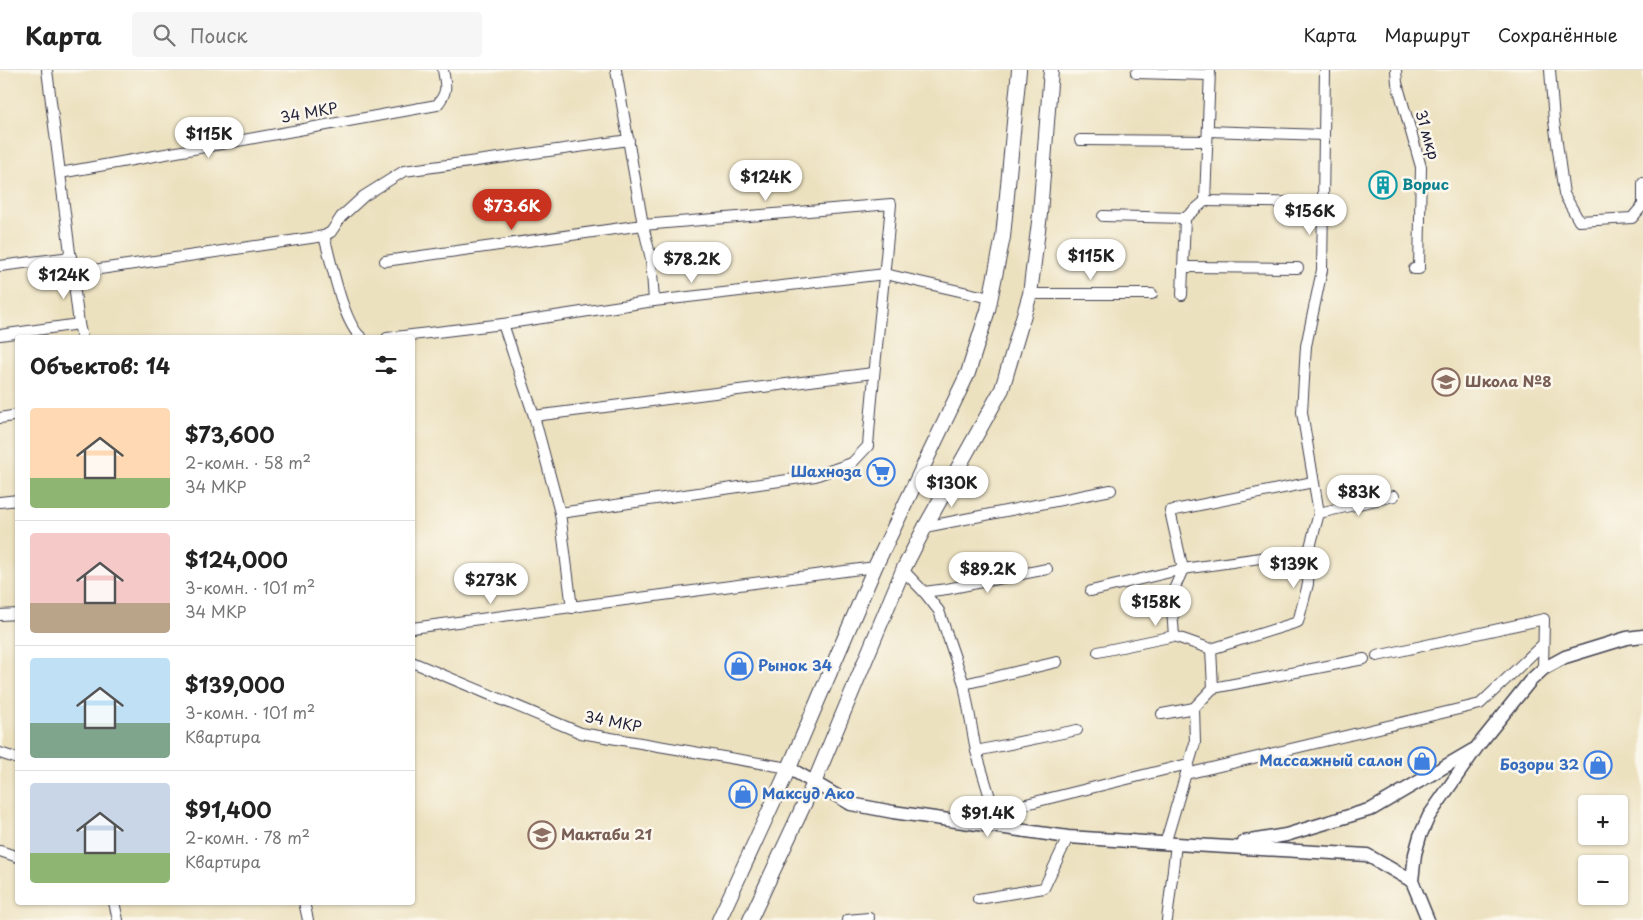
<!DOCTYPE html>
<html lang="ru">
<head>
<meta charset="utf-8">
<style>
	:root { --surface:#fff; --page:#f6f6f6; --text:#222; --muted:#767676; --line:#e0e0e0; --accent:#c8321e }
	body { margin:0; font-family:"Playpen Sans",sans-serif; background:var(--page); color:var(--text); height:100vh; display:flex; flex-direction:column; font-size:19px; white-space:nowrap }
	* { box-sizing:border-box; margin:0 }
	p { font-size:16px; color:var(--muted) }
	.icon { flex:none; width:28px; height:28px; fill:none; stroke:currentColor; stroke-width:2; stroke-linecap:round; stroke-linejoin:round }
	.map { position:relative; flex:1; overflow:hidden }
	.panel { position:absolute; left:15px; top:265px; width:400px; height:570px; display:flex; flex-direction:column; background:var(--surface); border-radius:5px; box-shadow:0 1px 4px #0004 }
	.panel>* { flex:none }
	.tools { position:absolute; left:1578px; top:725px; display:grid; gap:10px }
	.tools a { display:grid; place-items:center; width:50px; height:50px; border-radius:5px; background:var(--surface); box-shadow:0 1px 4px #0004; font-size:25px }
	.price { position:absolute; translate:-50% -42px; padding:0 11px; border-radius:18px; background:#fff; color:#222; font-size:16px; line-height:32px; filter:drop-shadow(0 1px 2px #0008) }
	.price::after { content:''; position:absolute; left:50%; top:30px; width:15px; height:11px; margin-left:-8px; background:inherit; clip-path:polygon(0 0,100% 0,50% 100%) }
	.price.active { background:var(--accent); color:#fff }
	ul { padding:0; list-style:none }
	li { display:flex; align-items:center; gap:15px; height:125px; padding:0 15px }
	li+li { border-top:1px solid var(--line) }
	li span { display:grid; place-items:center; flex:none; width:140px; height:100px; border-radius:5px; color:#555 }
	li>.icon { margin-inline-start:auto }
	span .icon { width:60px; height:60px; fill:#fffc; stroke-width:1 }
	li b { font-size:21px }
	h2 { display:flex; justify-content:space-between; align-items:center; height:60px; padding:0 15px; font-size:21px }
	header { display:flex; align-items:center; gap:30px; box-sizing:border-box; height:70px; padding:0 25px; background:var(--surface); border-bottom:1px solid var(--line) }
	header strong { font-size:24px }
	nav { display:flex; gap:28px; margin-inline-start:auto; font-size:18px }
	.search { width:350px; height:45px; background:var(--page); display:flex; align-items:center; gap:12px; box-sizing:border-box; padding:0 18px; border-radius:5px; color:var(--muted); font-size:19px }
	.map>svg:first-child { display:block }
</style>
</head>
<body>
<header>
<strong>Карта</strong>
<div class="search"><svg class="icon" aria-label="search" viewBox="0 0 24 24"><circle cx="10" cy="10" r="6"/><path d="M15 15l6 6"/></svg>Поиск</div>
<nav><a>Карта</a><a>Маршрут</a><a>Сохранённые</a></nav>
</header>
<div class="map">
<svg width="1643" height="850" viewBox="0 0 1643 850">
	<rect width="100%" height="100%" fill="#fbf7ec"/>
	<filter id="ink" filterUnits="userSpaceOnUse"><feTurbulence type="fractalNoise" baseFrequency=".02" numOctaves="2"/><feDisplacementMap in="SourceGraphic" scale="10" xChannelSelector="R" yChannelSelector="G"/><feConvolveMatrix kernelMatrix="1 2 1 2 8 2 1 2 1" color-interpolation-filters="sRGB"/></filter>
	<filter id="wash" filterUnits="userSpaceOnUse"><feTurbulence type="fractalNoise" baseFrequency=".0096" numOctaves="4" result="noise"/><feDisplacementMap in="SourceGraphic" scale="20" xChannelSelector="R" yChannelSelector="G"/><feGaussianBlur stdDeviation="1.12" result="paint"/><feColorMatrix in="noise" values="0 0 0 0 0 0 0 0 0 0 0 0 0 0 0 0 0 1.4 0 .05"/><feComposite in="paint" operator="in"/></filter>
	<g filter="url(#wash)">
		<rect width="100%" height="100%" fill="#ece1bf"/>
	</g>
	<g filter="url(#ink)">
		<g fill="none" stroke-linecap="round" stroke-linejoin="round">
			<g stroke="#403f4f" stroke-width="12">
				<g id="minor">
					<path d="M47,0L79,254L82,268"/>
					<path d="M616,0L643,155L651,189L654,231"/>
					<path d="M1396,0L1397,13L1421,97L1419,199H1414"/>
					<path d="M1550,0L1554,51L1564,124L1579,151L1632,148L1643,135"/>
					<path d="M1136,3L1209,5"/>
					<path d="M1208,61L1324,65"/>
					<path d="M1080,70L1207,71"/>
					<path d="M60,103L437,35C448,22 446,16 443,0"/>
					<path d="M1643,113V136"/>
					<path d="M1205,131L1323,133"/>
					<path d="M1103,146L1185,148"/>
					<path d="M324,166L331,162L341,147L364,126L404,101L629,70"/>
					<path d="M385,191L643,155L891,134C884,215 874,295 868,376L852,393L815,406L560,443"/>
					<path d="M0,196L71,187"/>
					<path d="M1184,197L1298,198"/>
					<path d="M73,203L324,166C331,190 343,254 362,268"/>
					<path d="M1030,224H1152"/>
					<path d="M1182,225L1185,148L1205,131L1210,0"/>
					<path d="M503,254L654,231L885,204L990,228"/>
					<path d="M0,265L79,254"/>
					<path d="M387,268L503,254L534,346L560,443L572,538"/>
					<path d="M534,346L873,303"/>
					<path d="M0,348L18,345"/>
					<path d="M0,432L18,430"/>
					<path d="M1319,443L1394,426"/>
					<path d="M925,457L1111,420"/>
					<path d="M903,500L924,522L939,541L964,614L1057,592"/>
					<path d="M1091,521L1183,499L1309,481"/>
					<path d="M924,522L947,519L1047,499"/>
					<path d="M0,545L18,544"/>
					<path d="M412,558L875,497"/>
					<path d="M1174,566L1171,526L1183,499L1170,441L1313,412"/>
					<path d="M1098,582L1174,566L1211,579"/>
					<path d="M1377,586L1544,549L1543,599"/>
					<path d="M412,592L581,663L789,698"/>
					<path d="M964,614L976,681L992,734"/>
					<path d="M1213,618L1364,589"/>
					<path d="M1162,644L1194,638"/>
					<path d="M976,681L1077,660"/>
					<path d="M0,683L18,689"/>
					<path d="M1186,704L1480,634L1543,574"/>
					<path d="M1014,737L1188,694"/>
					<path d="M1165,774L1195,673L1194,638L1213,618L1211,579L1298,552L1308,514L1309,481L1319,443L1302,342L1306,276L1322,200L1325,0"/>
					<path d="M0,781L18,787"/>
					<path d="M978,829L1044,818L1068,767"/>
					<path d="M114,832L118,850"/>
					<path d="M304,832L308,850"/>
					<path d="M847,850L869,848"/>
					<path d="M1167,850L1176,774"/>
				</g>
			</g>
			<g stroke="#403f4f" stroke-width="15">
				<g id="tertiary">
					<path d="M789,698L851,734L893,742L1068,767L1176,774L1367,785L1412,811"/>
					<path d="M1244,772L1286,765L1372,739L1473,680"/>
					<path d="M1428,850L1412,811L1415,784L1420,766L1429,746L1477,677L1530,611L1543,599L1565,587L1627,568L1643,566"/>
				</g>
			</g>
			<g stroke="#403f4f" stroke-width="16">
				<g id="secondary">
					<path d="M719,850L789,698L875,497L968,303L988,240L1003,167L1019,0"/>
					<path d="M750,850L814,713L903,500L925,457L1002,319L1030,224L1040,144L1051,0"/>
				</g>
			</g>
			<use href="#minor" stroke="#fff" stroke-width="10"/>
			<use href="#tertiary" stroke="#fff" stroke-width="12"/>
			<use href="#secondary" stroke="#fff" stroke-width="14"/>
		</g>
	</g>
	<defs>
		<g id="building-ring" transform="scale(1.4375)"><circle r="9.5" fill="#fbf7ec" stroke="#0f9aa8" stroke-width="1.5"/><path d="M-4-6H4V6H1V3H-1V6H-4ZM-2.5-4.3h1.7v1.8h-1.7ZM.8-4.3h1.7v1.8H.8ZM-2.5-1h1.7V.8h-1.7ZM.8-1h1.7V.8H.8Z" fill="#0f9aa8"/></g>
		<g id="school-ring" transform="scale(1.4375)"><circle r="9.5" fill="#fbf7ec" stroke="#8d6e63" stroke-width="1.5"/><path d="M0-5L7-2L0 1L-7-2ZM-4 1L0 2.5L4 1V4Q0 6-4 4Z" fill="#8d6e63"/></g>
		<g id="supermarket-ring" transform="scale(1.4375)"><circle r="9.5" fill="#fbf7ec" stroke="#3f7fe0" stroke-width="1.5"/><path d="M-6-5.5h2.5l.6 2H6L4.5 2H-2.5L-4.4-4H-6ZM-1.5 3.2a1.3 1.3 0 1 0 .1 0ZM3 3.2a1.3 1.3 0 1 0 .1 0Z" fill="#3f7fe0"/></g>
		<g id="shop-ring" transform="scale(1.4375)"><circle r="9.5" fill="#fbf7ec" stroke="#3f7fe0" stroke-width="1.5"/><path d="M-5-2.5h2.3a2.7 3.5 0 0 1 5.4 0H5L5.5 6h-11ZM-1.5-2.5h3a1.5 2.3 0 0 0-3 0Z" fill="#3f7fe0"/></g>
	</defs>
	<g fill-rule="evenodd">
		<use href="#building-ring" x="1383" y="115"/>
		<use href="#school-ring" x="1446" y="312"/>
		<use href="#supermarket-ring" x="881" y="402"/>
		<use href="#shop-ring" x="739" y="596"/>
		<use href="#shop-ring" x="1422" y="691"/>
		<use href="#shop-ring" x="1598" y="695"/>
		<use href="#shop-ring" x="743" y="724"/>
		<use href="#school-ring" x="542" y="765"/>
	</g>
	<g text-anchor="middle" stroke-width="5" stroke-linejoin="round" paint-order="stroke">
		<g font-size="15" fill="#22223b" stroke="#fbf7ec">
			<text transform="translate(309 43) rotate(-10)" y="5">34 МКР</text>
			<text transform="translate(1427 65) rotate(74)" y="5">31 мкр</text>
			<text transform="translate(613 652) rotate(11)" y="5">34 МКР</text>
		</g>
		<g font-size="15" font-weight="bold" fill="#0d838f" stroke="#fbf7ec" text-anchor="start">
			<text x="1402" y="120">Ворис</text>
		</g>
		<g font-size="15" font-weight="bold" fill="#785e54" stroke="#fbf7ec" text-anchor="start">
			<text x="1465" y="317">Школа №8</text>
			<text x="561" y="770">Мактаби 21</text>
		</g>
		<g font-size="15" font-weight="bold" fill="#366cbe" stroke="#fbf7ec" text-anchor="end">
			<text x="862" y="407">Шахноза</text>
			<text x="758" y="601" text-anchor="start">Рынок 34</text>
			<text x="1403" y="696">Массажный салон</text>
			<text x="1579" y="700">Бозори 32</text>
			<text x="762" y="729" text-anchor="start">Максуд Ако</text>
		</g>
	</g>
</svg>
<div class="tools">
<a>+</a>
<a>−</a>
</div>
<b class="price" style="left:209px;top:89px">$115K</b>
<b class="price" style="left:766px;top:132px">$124K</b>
<b class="price active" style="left:512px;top:161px">$73.6K</b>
<b class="price" style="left:1310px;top:166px">$156K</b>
<b class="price" style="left:1091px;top:211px">$115K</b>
<b class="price" style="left:692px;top:214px">$78.2K</b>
<b class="price" style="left:64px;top:230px">$124K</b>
<b class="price" style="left:952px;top:438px">$130K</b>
<b class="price" style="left:1359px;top:447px">$83K</b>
<b class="price" style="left:1294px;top:519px">$139K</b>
<b class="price" style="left:988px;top:524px">$89.2K</b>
<b class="price" style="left:491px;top:535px">$273K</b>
<b class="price" style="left:1156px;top:557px">$158K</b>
<b class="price" style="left:988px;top:768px">$91.4K</b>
<section class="panel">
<h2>Объектов: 14<svg class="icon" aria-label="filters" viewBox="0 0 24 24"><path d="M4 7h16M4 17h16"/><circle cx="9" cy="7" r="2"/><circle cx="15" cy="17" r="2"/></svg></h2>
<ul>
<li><span style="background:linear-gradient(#ffd9b3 70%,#8fb573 0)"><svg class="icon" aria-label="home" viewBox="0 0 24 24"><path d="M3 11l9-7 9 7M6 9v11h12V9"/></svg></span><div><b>$73,600</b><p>2-комн. · 58 m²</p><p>34 МКР</p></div></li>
<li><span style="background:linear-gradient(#f6c9c9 70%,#b9a48a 0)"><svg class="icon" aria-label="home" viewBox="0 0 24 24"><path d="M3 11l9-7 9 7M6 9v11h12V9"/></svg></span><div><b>$124,000</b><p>3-комн. · 101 m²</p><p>34 МКР</p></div></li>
<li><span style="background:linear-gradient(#bfe0f5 65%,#7fa58c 0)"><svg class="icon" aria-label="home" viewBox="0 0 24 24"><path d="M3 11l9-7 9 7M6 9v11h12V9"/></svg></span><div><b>$139,000</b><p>3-комн. · 101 m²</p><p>Квартира</p></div></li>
<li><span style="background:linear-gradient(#c9d6e8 70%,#8fb573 0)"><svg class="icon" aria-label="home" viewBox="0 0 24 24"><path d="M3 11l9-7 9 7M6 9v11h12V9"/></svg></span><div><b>$91,400</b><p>2-комн. · 78 m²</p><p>Квартира</p></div></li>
</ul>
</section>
</div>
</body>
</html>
